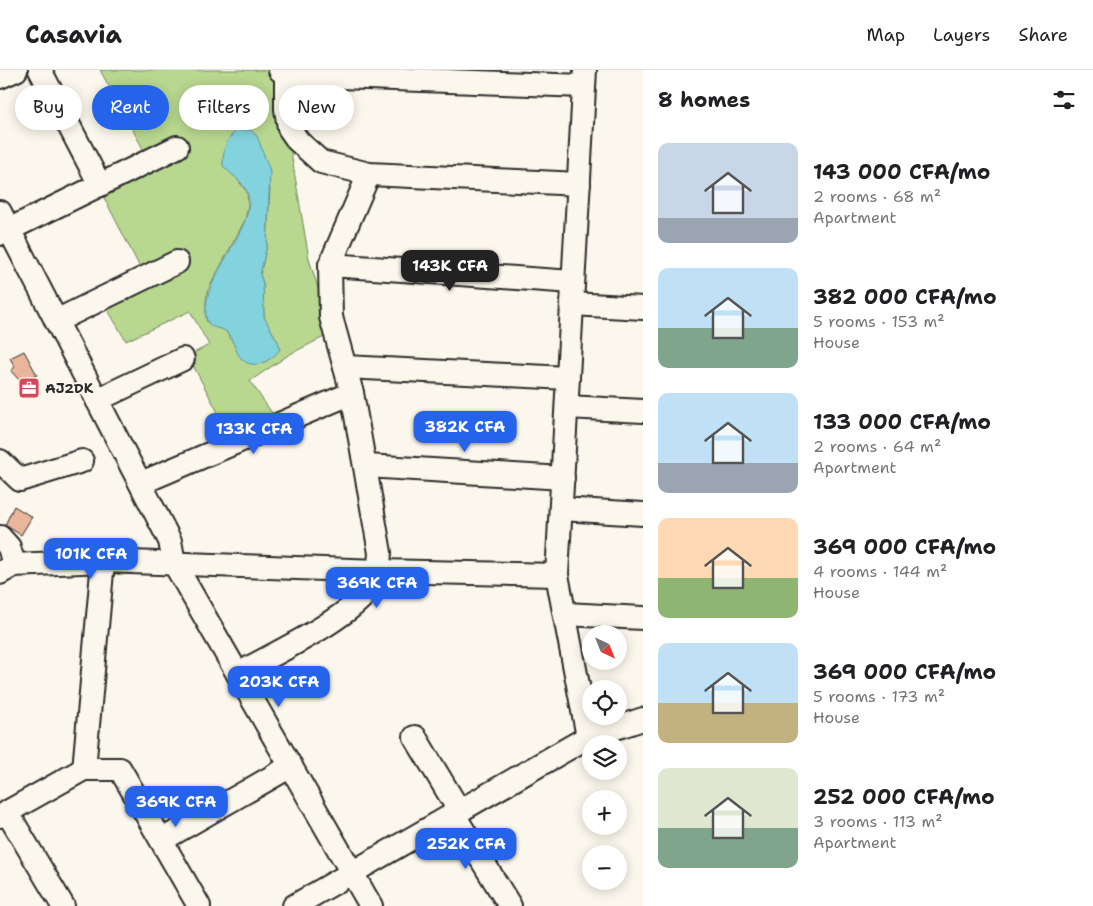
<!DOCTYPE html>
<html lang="en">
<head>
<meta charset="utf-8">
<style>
	:root { --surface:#fff; --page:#f2f2f2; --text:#202124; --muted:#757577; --line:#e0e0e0; --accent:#2563eb }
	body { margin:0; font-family:"Shantell Sans",sans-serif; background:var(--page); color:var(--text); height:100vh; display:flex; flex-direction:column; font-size:19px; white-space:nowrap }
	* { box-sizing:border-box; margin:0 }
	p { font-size:16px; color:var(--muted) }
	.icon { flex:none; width:28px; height:28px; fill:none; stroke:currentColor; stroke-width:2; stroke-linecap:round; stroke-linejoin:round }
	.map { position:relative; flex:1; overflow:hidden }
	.panel { display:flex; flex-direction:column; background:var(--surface); width:450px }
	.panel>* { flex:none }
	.banner { position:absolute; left:15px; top:15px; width:475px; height:45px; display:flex; gap:10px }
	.needle { width:32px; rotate:137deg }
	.controls { position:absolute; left:582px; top:555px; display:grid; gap:10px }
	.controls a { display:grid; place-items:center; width:45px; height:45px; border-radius:50%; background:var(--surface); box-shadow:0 2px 12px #0003; font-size:25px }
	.price { position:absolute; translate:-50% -42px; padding:0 11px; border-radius:10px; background:var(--accent); color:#fff; font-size:16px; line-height:32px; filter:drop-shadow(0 1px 2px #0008) }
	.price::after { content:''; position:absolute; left:50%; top:30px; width:15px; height:11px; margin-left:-8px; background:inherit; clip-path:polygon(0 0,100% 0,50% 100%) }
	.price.current { background:#222; color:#fff }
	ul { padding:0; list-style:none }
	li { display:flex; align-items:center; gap:15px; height:125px; padding:0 15px }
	li span { display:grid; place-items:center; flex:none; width:140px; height:100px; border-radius:10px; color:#555 }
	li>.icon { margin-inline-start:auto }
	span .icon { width:60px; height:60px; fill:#fffc; stroke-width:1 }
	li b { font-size:21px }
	h2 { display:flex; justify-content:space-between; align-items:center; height:60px; padding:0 15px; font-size:21px }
	.tag { padding:0 18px; border-radius:22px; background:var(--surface); box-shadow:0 2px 12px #0003; font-size:18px; line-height:45px }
	.tag.current { background:var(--accent); color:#fff }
	header { display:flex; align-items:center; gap:30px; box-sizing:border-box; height:70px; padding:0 25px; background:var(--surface); border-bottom:1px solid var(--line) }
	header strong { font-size:24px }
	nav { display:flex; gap:28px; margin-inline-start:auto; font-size:18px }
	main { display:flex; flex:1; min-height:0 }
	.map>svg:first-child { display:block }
</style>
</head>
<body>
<header>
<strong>Casavia</strong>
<nav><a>Map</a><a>Layers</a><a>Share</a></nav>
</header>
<main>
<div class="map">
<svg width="643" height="836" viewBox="0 0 643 836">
	<rect width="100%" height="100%" fill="#fbf7ec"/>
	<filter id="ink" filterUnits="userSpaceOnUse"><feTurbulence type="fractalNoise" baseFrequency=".02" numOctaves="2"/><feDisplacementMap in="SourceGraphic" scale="10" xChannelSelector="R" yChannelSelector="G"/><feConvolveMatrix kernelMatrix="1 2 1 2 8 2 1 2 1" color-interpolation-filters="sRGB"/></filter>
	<g filter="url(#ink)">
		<path fill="#b8d78f" stroke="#72815d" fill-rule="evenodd" d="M100,0H277L309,189L332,263L290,284L250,311L274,346L230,365L188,286L209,275L190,241L126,271L105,235L149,215L95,110L147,86ZM237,109L270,117L267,175L260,205L263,213L264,248L278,272L232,271L225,260L207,252L206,249V231L208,220L245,150L248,136L247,122Z"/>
		<path fill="#83d3de" stroke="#609096" d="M237,60H250L257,66L270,101L267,175L260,205L263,213L264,247L278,272L280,279C274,288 262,296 251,294C237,291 236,276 229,265C223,255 212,261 208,252C205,248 206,242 206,237C207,203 260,150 247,122C243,112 231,104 223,96C223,82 225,69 237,60Z"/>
		<g fill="#e9b69b" stroke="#2b2b2b">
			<path d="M24,281L37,305L20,311L11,301L15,297L10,288Z"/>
			<path d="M14,436L32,447L21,465L5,455Z"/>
		</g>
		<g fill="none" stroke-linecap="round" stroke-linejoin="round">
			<g stroke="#2b2b2b" stroke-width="26">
				<g id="minor">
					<path d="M40,0L100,115"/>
					<path d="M280,0L286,5V39L289,58L298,71L321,92L369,104L579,114"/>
					<path d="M585,0L557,505L588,667"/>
					<path d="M286,5L584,16"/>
					<path d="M0,7L16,0"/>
					<path d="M0,142L170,471L174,493L371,836"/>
					<path d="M0,164L177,77"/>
					<path d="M330,195L573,212"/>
					<path d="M572,234L643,238"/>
					<path d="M56,251L177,192"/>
					<path d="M345,297L568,308"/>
					<path d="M97,330L183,289"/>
					<path d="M567,337L643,341"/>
					<path d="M0,391L20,410L82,391"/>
					<path d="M366,396L563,408"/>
					<path d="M141,413L352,323"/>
					<path d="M561,439L643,444"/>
					<path d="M0,467L9,477L14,495"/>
					<path d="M0,503L14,495L103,491L379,501L557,505"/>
					<path d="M565,544L643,548"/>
					<path d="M238,604C275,583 348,550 372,516C379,507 379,494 380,483L352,323L331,247L330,195L369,104"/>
					<path d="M415,667L460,742"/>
					<path d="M84,699L103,491"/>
					<path d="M7,742L63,836"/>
					<path d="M454,745L510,836"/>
					<path d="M0,746L84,699H120L199,836"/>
					<path d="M162,770L291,696"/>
					<path d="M294,836L588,667L643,649"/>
				</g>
			</g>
			<use href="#minor" stroke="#fbf7ec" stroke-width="22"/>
		</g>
	</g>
	<defs>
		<g id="office-square" transform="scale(1.125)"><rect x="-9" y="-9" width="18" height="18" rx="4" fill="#d1495b" stroke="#fbf7ec"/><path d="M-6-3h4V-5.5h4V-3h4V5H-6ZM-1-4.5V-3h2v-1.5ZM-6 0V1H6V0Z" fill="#fff"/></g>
	</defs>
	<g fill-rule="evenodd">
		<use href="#office-square" x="29" y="318"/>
	</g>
	<g text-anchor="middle" stroke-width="4" stroke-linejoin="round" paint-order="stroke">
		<g font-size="14" font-weight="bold" fill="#2b2b2b" stroke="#fbf7ec" text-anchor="start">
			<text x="45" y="323">AJ2DK</text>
		</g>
	</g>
</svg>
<div class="controls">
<a><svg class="needle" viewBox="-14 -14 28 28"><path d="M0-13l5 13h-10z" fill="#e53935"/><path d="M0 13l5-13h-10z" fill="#757577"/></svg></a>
<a><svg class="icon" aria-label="locate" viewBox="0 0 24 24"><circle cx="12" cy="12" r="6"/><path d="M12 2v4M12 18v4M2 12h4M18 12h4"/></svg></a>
<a><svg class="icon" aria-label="layers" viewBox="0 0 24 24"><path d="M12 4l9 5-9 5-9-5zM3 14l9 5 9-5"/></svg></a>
<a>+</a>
<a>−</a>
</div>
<b class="price current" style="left:450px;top:222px">143K CFA</b>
<b class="price" style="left:465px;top:383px">382K CFA</b>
<b class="price" style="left:254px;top:385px">133K CFA</b>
<b class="price" style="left:91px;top:510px">101K CFA</b>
<b class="price" style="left:377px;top:539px">369K CFA</b>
<b class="price" style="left:279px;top:638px">203K CFA</b>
<b class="price" style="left:176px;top:758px">369K CFA</b>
<b class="price" style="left:466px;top:800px">252K CFA</b>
<div class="banner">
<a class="tag">Buy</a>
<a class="tag current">Rent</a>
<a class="tag">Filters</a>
<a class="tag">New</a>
</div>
</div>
<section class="panel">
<h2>8 homes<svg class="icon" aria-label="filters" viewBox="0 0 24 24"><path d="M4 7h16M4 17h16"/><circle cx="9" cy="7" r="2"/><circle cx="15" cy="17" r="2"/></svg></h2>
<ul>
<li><span style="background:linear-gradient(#c9d6e8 75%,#9aa5b1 0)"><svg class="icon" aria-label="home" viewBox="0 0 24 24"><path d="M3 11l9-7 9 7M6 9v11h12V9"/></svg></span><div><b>143 000 CFA/mo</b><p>2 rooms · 68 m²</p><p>Apartment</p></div></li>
<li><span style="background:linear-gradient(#bfe0f5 60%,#7fa58c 0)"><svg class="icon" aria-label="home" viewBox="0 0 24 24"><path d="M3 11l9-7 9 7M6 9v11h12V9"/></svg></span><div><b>382 000 CFA/mo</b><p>5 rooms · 153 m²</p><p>House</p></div></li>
<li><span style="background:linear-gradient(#bfe0f5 70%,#9aa5b1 0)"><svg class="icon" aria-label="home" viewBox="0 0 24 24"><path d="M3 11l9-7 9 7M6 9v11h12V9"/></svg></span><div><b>133 000 CFA/mo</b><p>2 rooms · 64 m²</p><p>Apartment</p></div></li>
<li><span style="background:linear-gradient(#ffd9b3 60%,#8fb573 0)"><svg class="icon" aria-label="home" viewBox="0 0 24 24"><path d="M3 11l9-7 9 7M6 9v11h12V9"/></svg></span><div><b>369 000 CFA/mo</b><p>4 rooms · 144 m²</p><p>House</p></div></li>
<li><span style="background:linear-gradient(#bfe0f5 60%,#c2b280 0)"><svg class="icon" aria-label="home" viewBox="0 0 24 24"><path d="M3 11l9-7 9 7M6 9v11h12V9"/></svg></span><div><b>369 000 CFA/mo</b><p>5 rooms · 173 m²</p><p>House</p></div></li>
<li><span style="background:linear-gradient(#dfe7d0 60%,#7fa58c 0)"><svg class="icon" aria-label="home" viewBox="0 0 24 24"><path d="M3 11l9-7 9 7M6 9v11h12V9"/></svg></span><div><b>252 000 CFA/mo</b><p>3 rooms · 113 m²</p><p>Apartment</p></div></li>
</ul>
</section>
</main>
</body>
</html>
